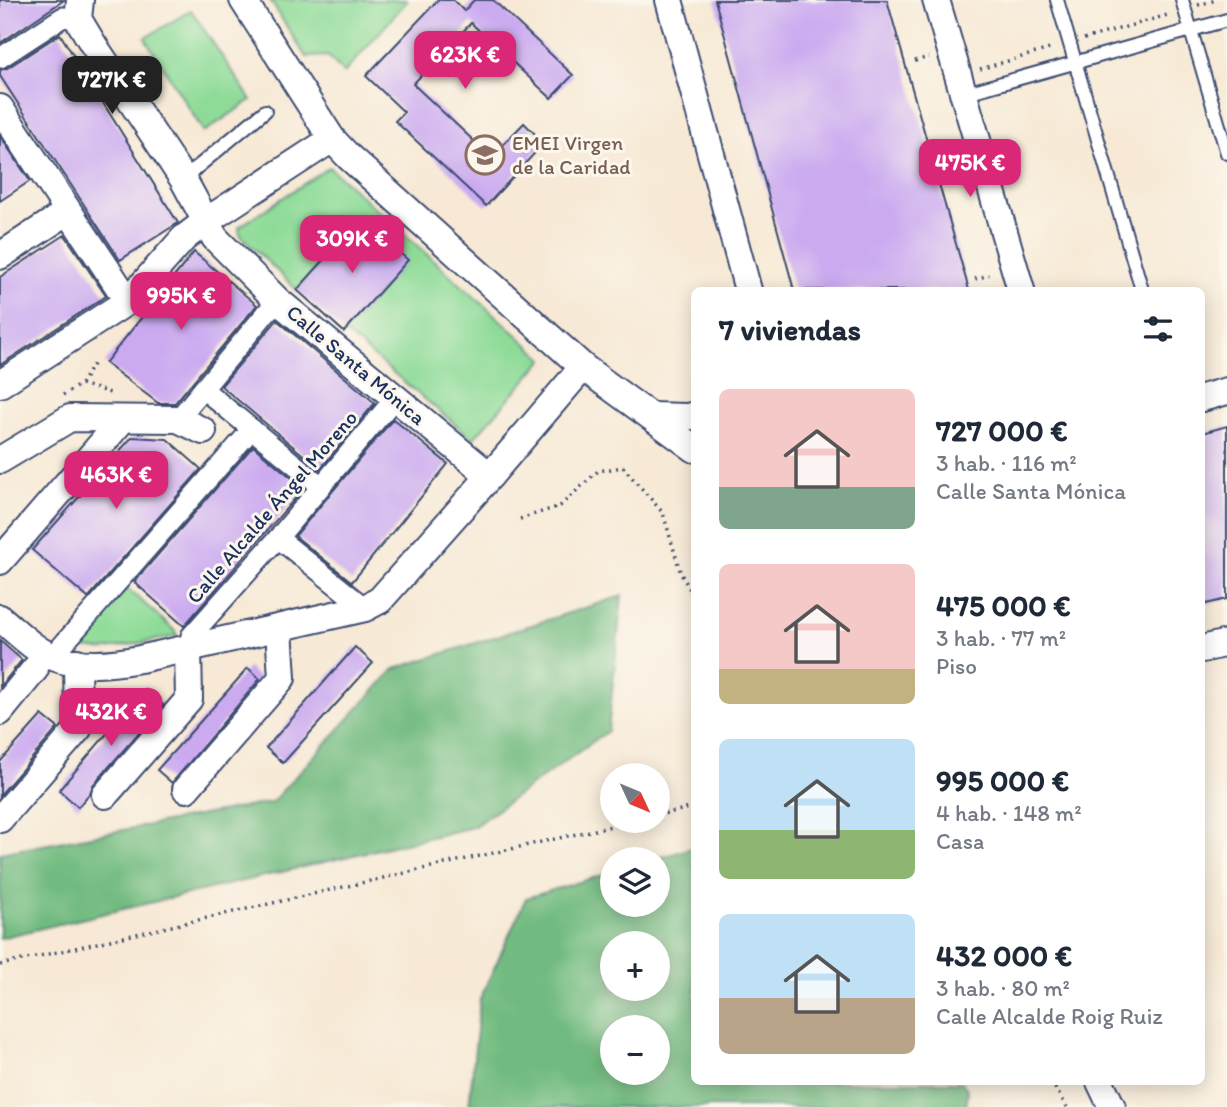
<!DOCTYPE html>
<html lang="es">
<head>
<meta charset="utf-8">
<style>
	:root { --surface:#fff; --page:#f2f2f3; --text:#1f2937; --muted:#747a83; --accent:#db2777 }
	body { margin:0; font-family:Itim,sans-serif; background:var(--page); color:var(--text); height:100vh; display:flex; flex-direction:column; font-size:26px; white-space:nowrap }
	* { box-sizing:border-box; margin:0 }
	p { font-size:23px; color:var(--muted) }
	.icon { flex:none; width:38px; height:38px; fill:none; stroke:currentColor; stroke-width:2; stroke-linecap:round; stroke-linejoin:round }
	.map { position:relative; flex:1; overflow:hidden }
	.panel { position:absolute; left:691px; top:287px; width:514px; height:798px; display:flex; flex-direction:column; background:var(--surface); border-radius:10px; box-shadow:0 4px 18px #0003 }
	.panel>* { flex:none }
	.needle { width:46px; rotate:134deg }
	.buttons { position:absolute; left:600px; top:763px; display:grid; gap:14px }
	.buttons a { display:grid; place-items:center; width:70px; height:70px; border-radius:50%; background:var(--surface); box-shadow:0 4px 18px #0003; font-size:35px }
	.price { position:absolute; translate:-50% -60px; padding:0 16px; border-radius:14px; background:var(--accent); color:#fff; font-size:23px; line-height:46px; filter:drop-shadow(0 2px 4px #0008) }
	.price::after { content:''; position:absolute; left:50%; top:42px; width:21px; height:16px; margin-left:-10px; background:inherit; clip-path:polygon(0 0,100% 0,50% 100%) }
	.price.active { background:#222; color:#fff }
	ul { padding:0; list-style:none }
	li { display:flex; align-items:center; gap:21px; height:175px; padding:0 28px }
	li span { display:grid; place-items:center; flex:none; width:196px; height:140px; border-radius:10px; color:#555 }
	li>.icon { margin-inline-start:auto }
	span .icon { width:84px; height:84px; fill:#fffc; stroke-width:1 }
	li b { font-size:30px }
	h2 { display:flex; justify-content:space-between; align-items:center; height:84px; padding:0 28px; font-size:30px }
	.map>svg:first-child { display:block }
</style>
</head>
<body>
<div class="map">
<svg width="1227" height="1107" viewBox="0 0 1227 1107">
	<rect width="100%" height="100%" fill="#fbf7ec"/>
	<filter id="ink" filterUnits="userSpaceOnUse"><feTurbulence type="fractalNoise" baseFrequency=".0143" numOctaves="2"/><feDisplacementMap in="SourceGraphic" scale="14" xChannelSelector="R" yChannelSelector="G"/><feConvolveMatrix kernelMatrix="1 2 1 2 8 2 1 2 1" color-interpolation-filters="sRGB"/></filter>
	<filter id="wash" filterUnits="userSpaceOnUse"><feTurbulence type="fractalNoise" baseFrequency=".00686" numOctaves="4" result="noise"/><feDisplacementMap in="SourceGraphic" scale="28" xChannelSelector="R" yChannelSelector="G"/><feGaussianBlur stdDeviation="1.57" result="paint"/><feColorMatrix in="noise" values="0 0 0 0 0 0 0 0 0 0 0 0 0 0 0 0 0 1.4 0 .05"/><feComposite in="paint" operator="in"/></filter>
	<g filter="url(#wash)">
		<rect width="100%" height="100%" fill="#f7e9d5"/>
		<g fill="#8edb98" stroke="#54857b" stroke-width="2">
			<path d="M270,0H408L344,73L328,56L306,57Z"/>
			<path d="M191,10L251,100L204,132L145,38Z"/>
			<path d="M329,167L544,359L473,439L344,332L407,260L361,219L297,290L240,235L239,227Z"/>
			<path d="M127,588L175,631L177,636L102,650L73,647Z"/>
		</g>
		<g fill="#72bb80" stroke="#46756f" stroke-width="2" fill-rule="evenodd">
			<path d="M622,596L608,731L473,827L0,938V853L272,802L394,669Z"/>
			<path d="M695,847V1082H962L968,1091L966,1107H469L480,999L526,898L612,872V905H658V859H655ZM612,943H658V989H612ZM612,1027H658V1073H612Z"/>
		</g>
		<g id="blocks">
			<g fill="#cbaaf0">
				<path d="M0,0H64L0,43Z"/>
				<path d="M438,0H453L464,11L474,0H493L573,75L551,98L471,23L413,84L491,157L524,123L544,143L486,206L395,121L404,112L366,76Z"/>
				<path d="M715,0H887L969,290H794Z"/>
				<path d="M60,34L178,223L120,260L0,76V70L7,68Z"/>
				<path d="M0,136L30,181L0,201Z"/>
				<path d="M361,219L408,260L344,332L297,290Z"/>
				<path d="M65,235L106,296L0,365V277Z"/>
				<path d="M194,252L257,305L175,403H158L105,363Z"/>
				<path d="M277,320L375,403L320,469L221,386Z"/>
				<path d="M393,419L448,464L352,582L295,536Z"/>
				<path d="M1227,426V599L1202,605V433Z"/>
				<path d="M132,437L167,439L201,469L88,598L32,550Z"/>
				<path d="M253,446L304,488L184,626L134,582Z"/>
				<path d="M0,641L22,660L0,687Z"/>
				<path d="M355,647L373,663L283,763L266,748Z"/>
				<path d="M248,668L260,679L172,783L157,770Z"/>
				<path d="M145,689L163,705L93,785L90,793L78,807L59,790Z"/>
				<path d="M42,715L58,728L0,795V762Z"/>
			</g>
		</g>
	</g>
	<g filter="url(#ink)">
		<use href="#blocks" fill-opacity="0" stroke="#3c4b70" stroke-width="2"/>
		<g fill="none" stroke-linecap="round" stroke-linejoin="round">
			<g stroke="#3c4b70" stroke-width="16">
				<g id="service">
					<path d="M1057,0L1142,290"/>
					<path d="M1182,0L1227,153"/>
					<path d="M963,94L1227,20"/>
					<path d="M183,179L265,111"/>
				</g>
			</g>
			<g stroke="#3c4b70" stroke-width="23">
				<g id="pedestrian">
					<path d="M0,58L63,17L78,19"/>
					<path d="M203,389L321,486"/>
					<path d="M178,419L277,300"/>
					<path d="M278,538L365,608"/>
					<path d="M188,648L191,636L278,538L395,398"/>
					<path d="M52,657L252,429"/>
				</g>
			</g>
			<g stroke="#3c4b70" stroke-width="30">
				<g id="minor">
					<path d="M80,0L78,19L93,44L183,179L215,238L277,300L490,476"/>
					<path d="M243,0L332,139L349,157L583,367L695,449"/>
					<path d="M669,0L748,290"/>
					<path d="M936,0L1021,290"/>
					<path d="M0,108L128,301"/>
					<path d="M0,256L67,212"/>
					<path d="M0,384L128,301L184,238L205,222L332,139"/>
					<path d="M1202,398L1227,391"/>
					<path d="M651,416L687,417L695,415"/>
					<path d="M0,460L70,418L178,419L203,431"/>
					<path d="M0,561L123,419"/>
					<path d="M0,618C16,631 34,650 53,657C81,668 112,664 140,659L365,608L380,600L490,476L583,367"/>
					<path d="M1202,649L1227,643"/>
					<path d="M0,712L35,669"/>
					<path d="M186,789L282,678L279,628"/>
					<path d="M105,795L189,699L188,648"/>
					<path d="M0,819L78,729L77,662"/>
					<path d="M1100,1082L1112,1107"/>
				</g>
			</g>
			<g stroke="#3c4b70" stroke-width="3.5" stroke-dasharray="2 5" stroke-linecap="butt">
				<path d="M1198,5L1216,0"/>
				<path d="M1084,39L1171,14"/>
				<path d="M915,61L929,57"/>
				<path d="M980,69L1053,48"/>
				<path d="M939,149L953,146"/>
				<path d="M975,279L989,275"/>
				<path d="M81,384L95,361"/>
				<path d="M63,395L81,384L110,393"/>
				<path d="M520,519L560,506L598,471L623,467L663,513L681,574L695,598"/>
				<path d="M658,815L695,807"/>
				<path d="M0,965L634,821"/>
				<path d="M1051,1082L1067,1107"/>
			</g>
			<use href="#service" stroke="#fff" stroke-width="12"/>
			<use href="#pedestrian" stroke="#fff" stroke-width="19"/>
			<use href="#minor" stroke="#fff" stroke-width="26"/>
		</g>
	</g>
	<defs>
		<g id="school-ring" transform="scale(2.0125)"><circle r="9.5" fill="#fbf7ec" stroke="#8d6e63" stroke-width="1.5"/><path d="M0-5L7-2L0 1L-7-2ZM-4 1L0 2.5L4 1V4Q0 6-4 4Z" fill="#8d6e63"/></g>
	</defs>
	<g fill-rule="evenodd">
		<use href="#school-ring" x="485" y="155"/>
	</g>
	<g text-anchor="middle" stroke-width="6" stroke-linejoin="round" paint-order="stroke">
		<g font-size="21" fill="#785e54" stroke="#fbf7ec" text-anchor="start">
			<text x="512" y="150">EMEI Virgen<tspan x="512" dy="24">de la Caridad</tspan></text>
		</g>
		<g font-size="21" fill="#1b2f5e" stroke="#fbf7ec">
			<text transform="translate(356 365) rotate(40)" y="7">Calle Santa Mónica</text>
			<text transform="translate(272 507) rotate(-49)" y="7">Calle Alcalde Ángel Moreno</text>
		</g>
	</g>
</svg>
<div class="buttons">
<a><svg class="needle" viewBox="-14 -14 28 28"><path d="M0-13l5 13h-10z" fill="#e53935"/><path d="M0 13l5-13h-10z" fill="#747a83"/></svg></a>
<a><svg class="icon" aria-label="layers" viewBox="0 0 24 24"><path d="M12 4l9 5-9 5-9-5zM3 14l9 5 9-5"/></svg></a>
<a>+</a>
<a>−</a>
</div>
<b class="price" style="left:465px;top:91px">623K €</b>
<b class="price active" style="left:112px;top:116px">727K €</b>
<b class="price" style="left:970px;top:199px">475K €</b>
<b class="price" style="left:352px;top:275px">309K €</b>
<b class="price" style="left:181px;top:332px">995K €</b>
<b class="price" style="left:116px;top:511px">463K €</b>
<b class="price" style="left:111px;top:748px">432K €</b>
<section class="panel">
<h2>7 viviendas<svg class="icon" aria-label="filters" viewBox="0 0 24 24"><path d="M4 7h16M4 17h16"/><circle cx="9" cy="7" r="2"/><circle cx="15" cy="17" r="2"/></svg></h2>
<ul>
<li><span style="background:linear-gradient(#f6c9c9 70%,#7fa58c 0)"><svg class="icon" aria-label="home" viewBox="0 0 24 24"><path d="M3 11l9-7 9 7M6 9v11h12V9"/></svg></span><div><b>727 000 €</b><p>3 hab. · 116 m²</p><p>Calle Santa Mónica</p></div></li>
<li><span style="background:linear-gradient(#f6c9c9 75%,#c2b280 0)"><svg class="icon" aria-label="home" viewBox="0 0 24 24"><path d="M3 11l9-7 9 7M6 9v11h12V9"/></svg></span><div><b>475 000 €</b><p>3 hab. · 77 m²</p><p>Piso</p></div></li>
<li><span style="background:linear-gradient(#bfe0f5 65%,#8fb573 0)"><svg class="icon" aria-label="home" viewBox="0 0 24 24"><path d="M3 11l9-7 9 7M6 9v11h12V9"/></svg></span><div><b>995 000 €</b><p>4 hab. · 148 m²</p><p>Casa</p></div></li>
<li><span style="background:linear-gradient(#bfe0f5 60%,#b9a48a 0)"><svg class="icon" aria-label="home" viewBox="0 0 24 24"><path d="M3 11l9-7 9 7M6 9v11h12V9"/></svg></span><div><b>432 000 €</b><p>3 hab. · 80 m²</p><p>Calle Alcalde Roig Ruiz</p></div></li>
</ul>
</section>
</div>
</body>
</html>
